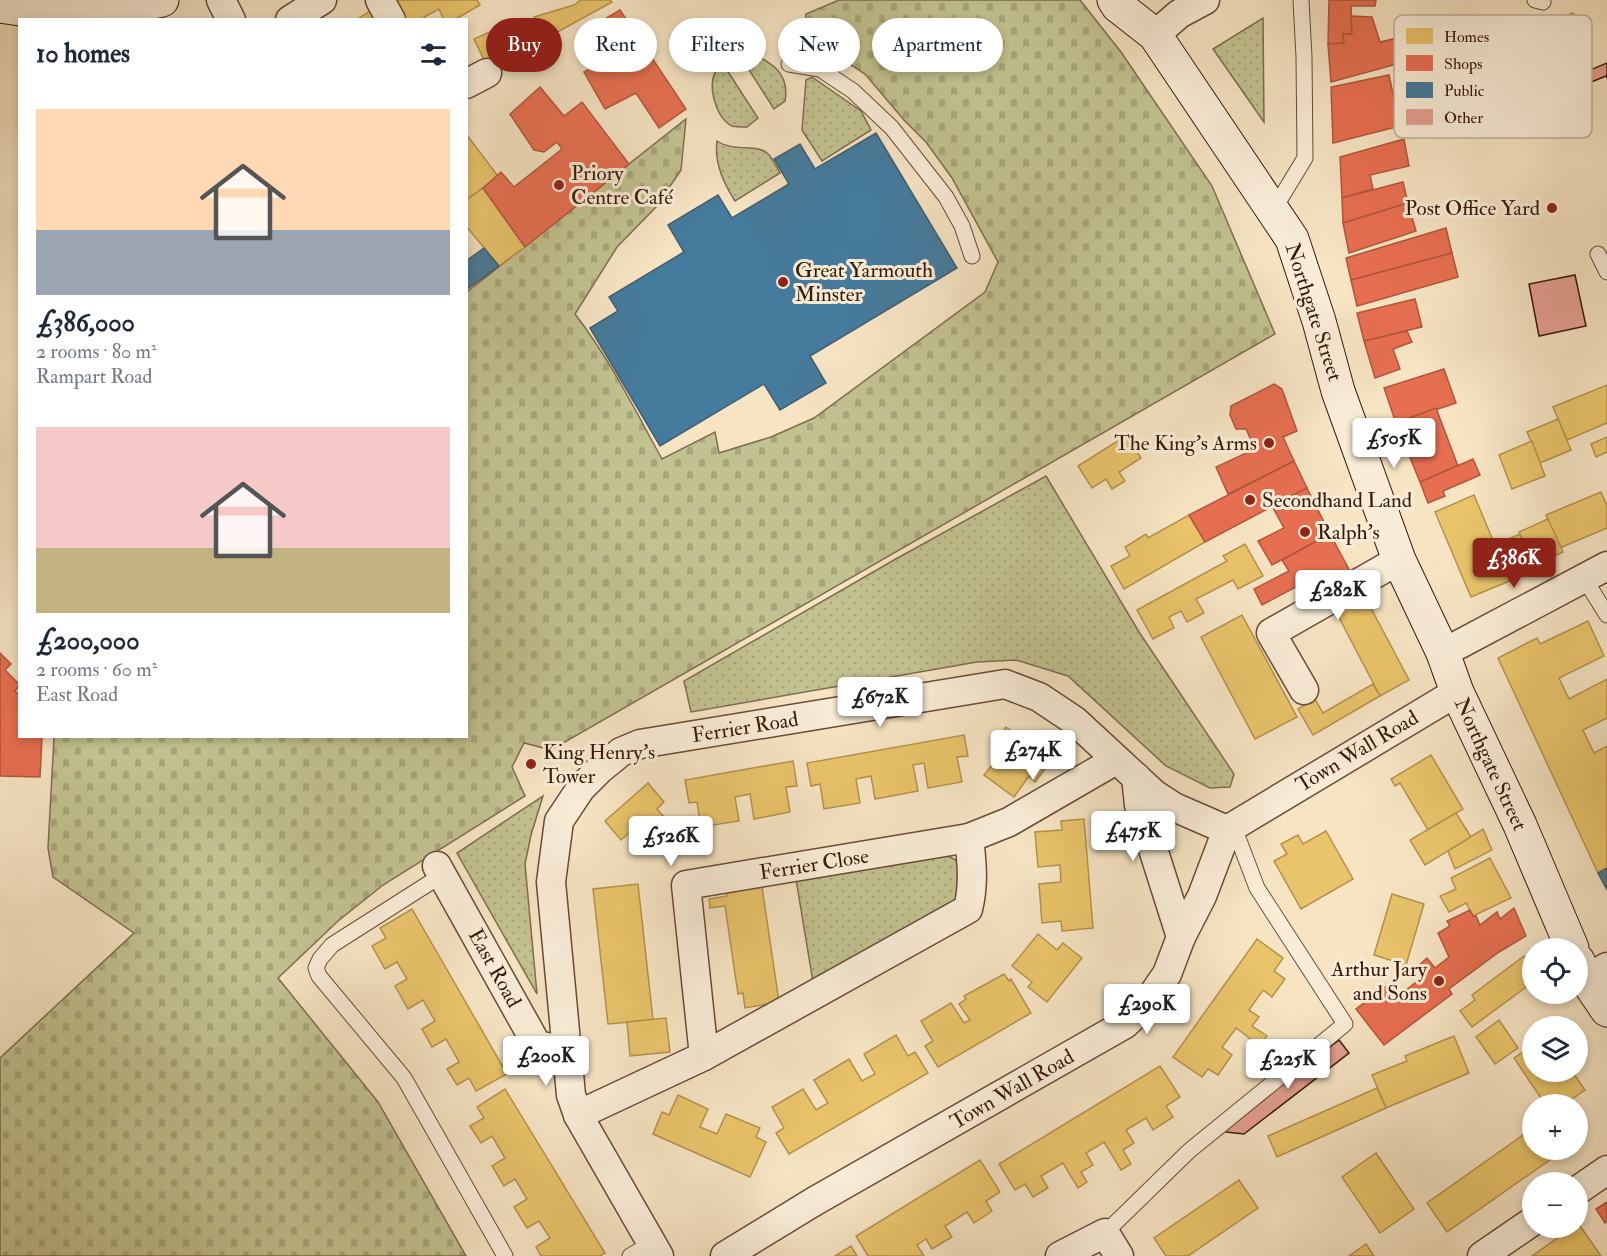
<!DOCTYPE html>
<html lang="en">
<head>
<meta charset="utf-8">
<style>
	:root { --surface:#fff; --page:#f6f6f7; --text:#1f2937; --muted:#747a83; --accent:#8f2418 }
	body { margin:0; font-family:"IM FELL Double Pica",serif; background:var(--page); color:var(--text); height:100vh; display:flex; flex-direction:column; font-size:22px; white-space:nowrap }
	* { box-sizing:border-box; margin:0 }
	p { font-size:20px; color:var(--muted) }
	.icon { flex:none; width:33px; height:33px; fill:none; stroke:currentColor; stroke-width:2; stroke-linecap:round; stroke-linejoin:round }
	.map { position:relative; flex:1; overflow:hidden }
	.panel { position:absolute; left:18px; top:18px; width:450px; height:720px; display:flex; flex-direction:column; background:var(--surface); border-radius:0px; box-shadow:0 3px 9px #0003 }
	.panel>* { flex:none }
	.guide { position:absolute; left:486px; top:18px; width:570px; height:54px; display:flex; gap:12px }
	.buttons { position:absolute; left:1522px; top:938px; display:grid; gap:12px }
	.buttons a { display:grid; place-items:center; width:66px; height:66px; border-radius:50%; background:var(--surface); box-shadow:0 3px 9px #0003; font-size:30px }
	.price { position:absolute; translate:-50% -51px; padding:0 14px; border-radius:6px; background:#fff; color:#222; font-size:20px; line-height:39px; filter:drop-shadow(0 2px 3px #0008) }
	.price::after { content:''; position:absolute; left:50%; top:36px; width:18px; height:14px; margin-left:-9px; background:inherit; clip-path:polygon(0 0,100% 0,50% 100%) }
	.price.active { background:var(--accent); color:#fff }
	ul { padding:0; list-style:none }
	li { display:grid; align-content:center; gap:12px; height:318px; padding:0 18px }
	li span { display:grid; place-items:center; height:186px; border-radius:0px; color:#555 }
	li>.icon { margin-inline-start:auto }
	span .icon { width:108px; height:108px; fill:#fffc; stroke-width:1 }
	li b { font-size:26px }
	h2 { display:flex; justify-content:space-between; align-items:center; height:72px; padding:0 18px; font-size:26px }
	.chip { padding:0 21px; border-radius:27px; background:var(--surface); box-shadow:0 3px 9px #0003; font-size:21px; line-height:54px }
	.chip.active { background:var(--accent); color:#fff }
	.map>svg:first-child { display:block }
</style>
</head>
<body>
<div class="map">
<svg width="1607" height="1256" viewBox="0 0 1607 1256">
	<defs>
		<pattern id="grass-dots" width="8" height="8" patternUnits="userSpaceOnUse" patternTransform="scale(1.5)"><rect width="8" height="8" fill="#c2c290"/><path d="M2 2h.1M6 6h.1" fill="none" stroke="#a7a67b" stroke-width="1.8" stroke-linecap="round"/></pattern>
		<pattern id="cemetery-stones" width="16" height="16" patternUnits="userSpaceOnUse" patternTransform="scale(1.5)"><rect width="16" height="16" fill="#c2c290"/><path d="M2 7V4a2 2 0 0 1 4 0v3zM10 15v-3a2 2 0 0 1 4 0v3z" fill="#a7a67b"/></pattern>
	</defs>
	<rect width="100%" height="100%" fill="#f6e4c3"/>
	<filter id="stains"><feTurbulence type="fractalNoise" baseFrequency=".00333" numOctaves="4"/><feColorMatrix values="0 0 0 0 .2 0 0 0 0 .09 0 0 0 0 .02 0 0 0 .5 -.17"/></filter>
	<radialGradient id="worn" r=".72"><stop offset=".6" stop-color="#630" stop-opacity="0"/><stop offset="1" stop-color="#630" stop-opacity=".3"/></radialGradient>
	<g fill="url(#grass-dots)" stroke="#7d6e4d" stroke-width="1.5">
		<path d="M1263,18L1264,122L1213,49Z"/>
		<path d="M749,51C772,63 790,73 785,101L774,109L739,54Z"/>
		<path d="M723,64L758,118L747,127C742,127 736,127 732,126C716,118 707,86 716,71C717,68 721,66 723,64Z"/>
		<path d="M812,77L861,111L871,130L822,161L802,130L806,80Z"/>
		<path d="M717,141C733,152 757,144 767,153C773,158 776,167 780,173L735,201C724,184 714,162 717,141Z"/>
		<path d="M1046,476L1139,632L1234,774L1230,787L1210,788L1166,766L1068,676L1016,660L977,662L691,712L684,681L894,560Z"/>
		<path d="M543,796L531,835L525,864L537,994L457,853Z"/>
		<path d="M940,854C967,860 963,871 964,895L814,988L796,879Z"/>
	</g>
	<path fill="url(#cemetery-stones)" stroke="#7d6e4d" stroke-width="1.5" d="M839,0H1080L1121,52L1212,186L1275,334L551,750L524,743L512,767L525,796L383,885L338,921L278,978L378,1102L466,1256H0V1058L134,933L53,877L48,848L54,737L466,736L467,292L686,119L681,170L656,207L617,247L575,314C609,358 635,410 662,459L715,432L719,453L771,437L814,418L985,292L998,262L952,178L926,142L904,120L865,74L804,34L806,14Z"/>
	<g fill="#e9c46a" stroke="#b4914d" stroke-width="1.5">
		<path d="M390,0H477L480,5L454,20H444L439,9L424,17L426,20H401Z"/>
		<path d="M581,0H610L612,2L554,34L549,24L538,30L534,17L574,5Z"/>
		<path d="M373,9L379,20H358V19Z"/>
		<path d="M1573,13L1589,55L1565,64L1549,22Z"/>
		<path d="M512,22L524,49L487,66L474,39Z"/>
		<path d="M466,134L498,176L468,199L466,197Z"/>
		<path d="M483,188L525,247L499,266L466,226V200Z"/>
		<path d="M1607,385V423L1567,440L1553,407Z"/>
		<path d="M1558,419L1571,450L1540,463L1527,432Z"/>
		<path d="M1127,435L1141,458L1119,472L1125,481L1112,489L1106,479L1092,488L1078,466Z"/>
		<path d="M1607,437V452L1596,457L1591,444Z"/>
		<path d="M1532,441L1545,476L1512,489L1499,455Z"/>
		<path d="M1601,492L1607,506V528L1560,548L1546,515Z"/>
		<path d="M1474,495L1495,545L1520,534L1536,570L1471,597L1435,512Z"/>
		<path d="M1189,515L1205,542L1124,589L1111,566L1130,556L1125,547L1146,534L1148,538Z"/>
		<path d="M1548,519L1563,552L1534,565L1519,532Z"/>
		<path d="M1245,544L1263,576L1238,589L1233,580L1196,599L1204,613L1187,622L1181,611L1169,617L1174,628L1153,639L1137,610L1227,561L1223,556Z"/>
		<path d="M1362,591L1409,680L1380,696L1333,606Z"/>
		<path d="M1242,615L1297,717L1255,739L1201,637Z"/>
		<path d="M1588,621L1604,656L1559,678L1569,699L1607,679V718L1583,730L1594,753L1607,746V868L1598,873L1498,658L1537,638L1540,644Z"/>
		<path d="M1373,684L1380,696L1313,735L1298,709L1315,699L1323,713Z"/>
		<path d="M1006,727L1051,761L1035,782L1029,776L1014,797L984,775L1001,754L992,747Z"/>
		<path d="M964,735L968,756L957,757L962,782L928,788L924,763L913,765L918,791L875,799L871,776L856,779L860,803L824,809L820,784L811,786L807,763Z"/>
		<path d="M1431,755L1463,809L1428,830L1400,783L1395,786L1391,779Z"/>
		<path d="M793,761L797,786L786,787L790,812L754,819L750,794L735,797L739,821L701,827L697,802L689,803L685,780Z"/>
		<path d="M648,783L664,802L657,809L673,827L645,852L629,833L621,840L605,821Z"/>
		<path d="M1456,813L1471,837L1425,865L1410,840Z"/>
		<path d="M1084,819L1093,928L1062,931L1061,921L1042,923L1039,884L1061,882L1060,865L1038,867L1035,832L1062,830L1061,821Z"/>
		<path d="M1483,829L1492,850L1455,869L1448,851Z"/>
		<path d="M1326,831L1353,879L1301,909L1274,861L1287,854L1281,844L1298,835L1303,844Z"/>
		<path d="M1490,858L1511,898L1473,916L1466,903L1449,912L1440,896L1456,889L1451,878Z"/>
		<path d="M638,884L653,1020L608,1024L593,889Z"/>
		<path d="M762,887L779,1002L745,1008L743,993L738,994L725,906L710,908L709,899L727,896L726,892Z"/>
		<path d="M1392,894L1424,904L1406,965L1374,955Z"/>
		<path d="M412,909L507,1074L476,1091L469,1078L457,1085L447,1069L459,1062L446,1039L432,1047L422,1029L435,1021L423,1000L408,1009L395,986L407,979L397,962L385,969L372,946L386,938L380,928Z"/>
		<path d="M1038,934L1057,950L1063,943L1082,958L1047,1002L1028,987L1032,982L1012,966Z"/>
		<path d="M1257,939L1283,958L1274,971L1285,979L1272,997L1263,990L1249,1010L1259,1017L1252,1026L1267,1036L1260,1046L1236,1028L1222,1047L1232,1055L1218,1075L1208,1069L1202,1077L1173,1057Z"/>
		<path d="M1524,956L1533,968V982L1472,1027L1460,1011L1475,1000L1472,995Z"/>
		<path d="M1004,974L1009,981L1011,979L1031,1013L938,1067L925,1046L933,1041L921,1021L951,1003L964,1023L970,1020L959,1004L966,999L964,996Z"/>
		<path d="M666,1018L670,1052L630,1056L627,1022Z"/>
		<path d="M1499,1020L1518,1048L1495,1064L1476,1037Z"/>
		<path d="M896,1035L908,1056L915,1052L928,1073L789,1154L776,1133L784,1128L772,1107L803,1089L816,1110L828,1103L814,1080L849,1059L862,1081L875,1074L864,1054Z"/>
		<path d="M1454,1036L1469,1073L1386,1108L1372,1075L1407,1061L1405,1056Z"/>
		<path d="M1533,1045V1071H1572L1585,1090L1565,1104H1545L1514,1058Z"/>
		<path d="M1160,1066L1180,1097L1166,1106L1173,1117L1153,1130L1146,1118L1126,1130L1134,1143L1123,1150L1131,1164L1121,1170L1104,1142L1086,1153L1093,1165L1081,1172L1087,1182L1078,1188L1063,1163L1041,1176L1048,1188L1033,1197L1025,1184L1015,1190L999,1164Z"/>
		<path d="M1377,1088L1386,1108L1277,1157L1268,1136Z"/>
		<path d="M505,1089L605,1253L600,1256H541L536,1247L550,1238L539,1221L527,1228L514,1207L527,1199L515,1179L504,1186L492,1166L505,1158L492,1136L481,1143L470,1126L484,1118L477,1107Z"/>
		<path d="M678,1095L708,1109L700,1127L717,1134L726,1114L760,1128L756,1137L766,1142L750,1177L653,1134L662,1112L669,1115Z"/>
		<path d="M1533,1128V1149H1553L1557,1155L1447,1232L1427,1203Z"/>
		<path d="M1376,1153L1414,1209L1380,1233L1342,1177Z"/>
		<path d="M980,1160L1000,1192L986,1201L992,1211L974,1223L967,1212L945,1226L952,1237L932,1249L926,1239L917,1245L924,1256H868L856,1236Z"/>
		<path d="M1239,1180L1258,1208L1188,1256H1166L1154,1238Z"/>
		<path d="M1578,1223L1601,1256H1532L1573,1227H1578Z"/>
		<path d="M1366,1244L1374,1256H1349Z"/>
		<path d="M851,1246L857,1256H835Z"/>
	</g>
	<g fill="#e76f51" stroke="#b2563c" stroke-width="1.5">
		<path d="M1329,0H1376L1375,6H1351L1352,34H1343L1344,43L1328,44Z"/>
		<path d="M620,10L686,109L659,128L636,93L605,109L584,72L605,61L586,30Z"/>
		<path d="M1351,16L1372,17L1380,42L1413,34L1419,58L1331,82L1328,44L1344,43L1343,34H1352Z"/>
		<path d="M1389,75L1395,103L1409,99L1412,123L1333,143L1331,87Z"/>
		<path d="M540,87L564,116L582,102L629,164L525,247L483,188L501,172L514,187L562,149L557,142L544,152L534,150L510,114Z"/>
		<path d="M1404,139L1409,166L1370,175L1373,189L1342,198L1340,157Z"/>
		<path d="M1403,182L1408,203L1343,223L1342,198Z"/>
		<path d="M1408,203L1416,231L1349,253L1343,223Z"/>
		<path d="M1446,228L1452,253L1351,280L1346,258Z"/>
		<path d="M1452,253L1458,277L1357,306L1351,280Z"/>
		<path d="M1415,299L1422,327L1364,341L1357,313Z"/>
		<path d="M1407,331L1412,342L1393,349L1400,369L1375,378L1364,341Z"/>
		<path d="M1444,369L1456,403L1396,423L1384,388Z"/>
		<path d="M1274,384L1282,389L1297,431L1283,437L1294,461L1228,494L1216,467L1255,449L1246,429H1236L1230,415L1231,406Z"/>
		<path d="M1436,408L1458,466L1420,482L1396,423Z"/>
		<path d="M1473,459L1480,475L1443,491L1445,496L1428,503L1420,482Z"/>
		<path d="M1294,461L1307,488L1205,542L1189,515Z"/>
		<path d="M1307,488L1330,534L1272,565L1258,541L1284,528L1272,506Z"/>
		<path d="M1330,534L1352,575L1316,594L1309,580L1262,605L1254,589L1289,571L1282,560Z"/>
		<path d="M0,653L11,664L5,670L20,685L15,691L20,696V736H42L40,777L0,776Z"/>
		<path d="M1514,908L1526,936L1499,952L1449,989L1452,994L1384,1045L1356,1009L1387,986L1397,997L1424,976L1416,968L1427,958L1435,968L1449,957L1438,933L1450,926L1447,921L1470,910L1473,916H1476L1480,925L1497,912L1500,919Z"/>
		<path d="M1607,1202V1221L1605,1223L1596,1209Z"/>
	</g>
	<g fill="#457b9d" stroke="#415e71" stroke-width="1.5">
		<path d="M876,133L957,268L810,356L826,383L817,388L780,410L764,384L660,446L590,328L618,311L609,297L684,252L668,225L718,195L732,218L789,184L774,159L800,144L815,169Z"/>
		<path d="M484,248L499,266L466,290V261Z"/>
		<path d="M1607,868V890L1598,873Z"/>
	</g>
	<g fill="#e5a092" stroke="#381a0a" stroke-width="1.5">
		<path d="M1607,63V78L1606,76L1512,114L1508,104Z"/>
		<path d="M1575,275L1586,326L1539,336L1529,284Z"/>
		<path d="M1339,1040L1349,1053L1244,1134L1226,1132L1223,1129Z"/>
	</g>
	<g fill="none" stroke-linecap="round" stroke-linejoin="round">
		<g stroke="#684c38" stroke-width="17">
			<g id="lane">
				<path d="M1535,0L1543,2"/>
				<path d="M789,64L820,69L853,91L892,128L946,197L962,226L972,256"/>
				<path d="M1274,209L1305,158L1304,57L1301,0"/>
				<path d="M1598,254L1607,272"/>
				<path d="M1584,578L1607,615"/>
				<path d="M442,875L332,945L320,959L316,968L319,976L404,1078L505,1256"/>
				<path d="M1105,1233L1189,1151L1345,1024L1257,888L1233,825"/>
				<path d="M630,1256L652,1243"/>
			</g>
		</g>
		<g stroke="#684c38" stroke-width="31">
			<g id="street">
				<path d="M221,0L231,20"/>
				<path d="M380,0L391,20"/>
				<path d="M290,20L322,0"/>
				<path d="M1155,35L1179,14L1205,0"/>
				<path d="M466,84L487,73"/>
				<path d="M1443,653L1607,566"/>
				<path d="M1304,690L1271,633L1399,560"/>
				<path d="M1136,777L1139,805L1181,937"/>
				<path d="M437,866L537,1045L566,1051"/>
				<path d="M1586,979L1607,967"/>
				<path d="M704,1056L968,909C974,885 972,863 969,838"/>
				<path d="M578,1115L704,1056L686,885L969,838L1009,822L1116,760"/>
				<path d="M1578,1190L1607,1170"/>
				<path d="M659,1256L578,1115L571,1095L551,882L559,821L581,788L600,769L621,752L640,744L1005,684L1039,697L1075,721L1154,794L1174,807L1227,830"/>
				<path d="M725,1256L815,1201L1125,1024L1147,1003L1167,974L1181,937L1202,896L1227,830L1457,692"/>
				<path d="M1060,1256L1105,1233L1119,1256"/>
				<path d="M1482,1256L1533,1221"/>
			</g>
		</g>
		<g stroke="#381a0a" stroke-width="35">
			<g id="secondary">
				<path d="M1114,0L1118,6L1155,35L1292,239L1319,321L1338,391L1399,560L1443,653L1457,692L1520,825L1572,948"/>
				<path d="M0,6L77,17L162,0"/>
				<path d="M1578,961L1586,979L1607,1010"/>
			</g>
		</g>
		<use href="#lane" stroke="#f9edd8" stroke-width="15"/>
		<use href="#street" stroke="#f9edd8" stroke-width="28"/>
		<use href="#secondary" stroke="#f9edd8" stroke-width="33"/>
	</g>
	<g fill="#8f2418" stroke="#f9edd8" stroke-width="2">
		<circle cx="559" cy="185" r="6"/>
		<circle cx="1552" cy="208" r="6"/>
		<circle cx="783" cy="282" r="6"/>
		<circle cx="1269" cy="443" r="6"/>
		<circle cx="1250" cy="500" r="6"/>
		<circle cx="1305" cy="532" r="6"/>
		<circle cx="531" cy="764" r="6"/>
		<circle cx="1439" cy="981" r="6"/>
	</g>
	<g text-anchor="middle" stroke-width="6" stroke-linejoin="round" paint-order="stroke">
		<g font-size="21" fill="#381a0a" stroke="#f9edd8" text-anchor="start">
			<text x="571" y="180">Priory<tspan x="571" dy="24">Centre Café</tspan></text>
			<text x="1540" y="215" text-anchor="end">Post Office Yard</text>
			<text x="795" y="277">Great Yarmouth<tspan x="795" dy="24">Minster</tspan></text>
			<text x="1257" y="450" text-anchor="end">The King's Arms</text>
			<text x="1262" y="507">Secondhand Land</text>
			<text x="1317" y="539">Ralph's</text>
			<text x="543" y="759">King Henry's<tspan x="543" dy="24">Tower</tspan></text>
			<text x="1427" y="976" text-anchor="end">Arthur Jary<tspan x="1427" dy="24">and Sons</tspan></text>
		</g>
		<g font-size="21" fill="#381a0a" stroke="#f9edd8">
			<text transform="translate(1314 312) rotate(72)" y="7">Northgate Street</text>
			<text transform="translate(745 727) rotate(-9)" y="7">Ferrier Road</text>
			<text transform="translate(1357 751) rotate(-31)" y="7">Town Wall Road</text>
			<text transform="translate(1491 764) rotate(65)" y="7">Northgate Street</text>
			<text transform="translate(814 864) rotate(-9)" y="7">Ferrier Close</text>
			<text transform="translate(495 968) rotate(61)" y="7">East Road</text>
			<text transform="translate(1012 1089) rotate(-30)" y="7">Town Wall Road</text>
		</g>
	</g>
	<rect x="1394" y="15" width="198" height="123" rx="9" fill="#f9edd8" stroke="#bfae9a" stroke-width="1.5"/>
	<rect x="1406" y="28" width="27" height="16" fill="#e9c46a"/>
	<rect x="1406" y="55" width="27" height="16" fill="#e76f51"/>
	<rect x="1406" y="82" width="27" height="16" fill="#457b9d"/>
	<rect x="1406" y="109" width="27" height="16" fill="#e5a092"/>
	<g font-size="16" fill="#381a0a">
		<text x="1444" y="42">Homes</text>
		<text x="1444" y="69">Shops</text>
		<text x="1444" y="96">Public</text>
		<text x="1444" y="123">Other</text>
	</g>
	<rect width="100%" height="100%" filter="url(#stains)"/>
	<rect width="100%" height="100%" fill="url(#worn)"/>
</svg>
<div class="buttons">
<a><svg class="icon" aria-label="locate" viewBox="0 0 24 24"><circle cx="12" cy="12" r="6"/><path d="M12 2v4M12 18v4M2 12h4M18 12h4"/></svg></a>
<a><svg class="icon" aria-label="layers" viewBox="0 0 24 24"><path d="M12 4l9 5-9 5-9-5zM3 14l9 5 9-5"/></svg></a>
<a>+</a>
<a>−</a>
</div>
<b class="price" style="left:1394px;top:469px">£505K</b>
<b class="price active" style="left:1514px;top:589px">£386K</b>
<b class="price" style="left:1338px;top:621px">£282K</b>
<b class="price" style="left:880px;top:728px">£672K</b>
<b class="price" style="left:1033px;top:781px">£274K</b>
<b class="price" style="left:1133px;top:862px">£475K</b>
<b class="price" style="left:671px;top:867px">£526K</b>
<b class="price" style="left:1147px;top:1035px">£290K</b>
<b class="price" style="left:546px;top:1087px">£200K</b>
<b class="price" style="left:1288px;top:1090px">£225K</b>
<div class="guide">
<a class="chip active">Buy</a>
<a class="chip">Rent</a>
<a class="chip">Filters</a>
<a class="chip">New</a>
<a class="chip">Apartment</a>
</div>
<section class="panel">
<h2>10 homes<svg class="icon" aria-label="filters" viewBox="0 0 24 24"><path d="M4 7h16M4 17h16"/><circle cx="9" cy="7" r="2"/><circle cx="15" cy="17" r="2"/></svg></h2>
<ul>
<li><span style="background:linear-gradient(#ffd9b3 65%,#9aa5b1 0)"><svg class="icon" aria-label="home" viewBox="0 0 24 24"><path d="M3 11l9-7 9 7M6 9v11h12V9"/></svg></span><div><b>£386,000</b><p>2 rooms · 80 m²</p><p>Rampart Road</p></div></li>
<li><span style="background:linear-gradient(#f6c9c9 65%,#c2b280 0)"><svg class="icon" aria-label="home" viewBox="0 0 24 24"><path d="M3 11l9-7 9 7M6 9v11h12V9"/></svg></span><div><b>£200,000</b><p>2 rooms · 60 m²</p><p>East Road</p></div></li>
</ul>
</section>
</div>
</body>
</html>
